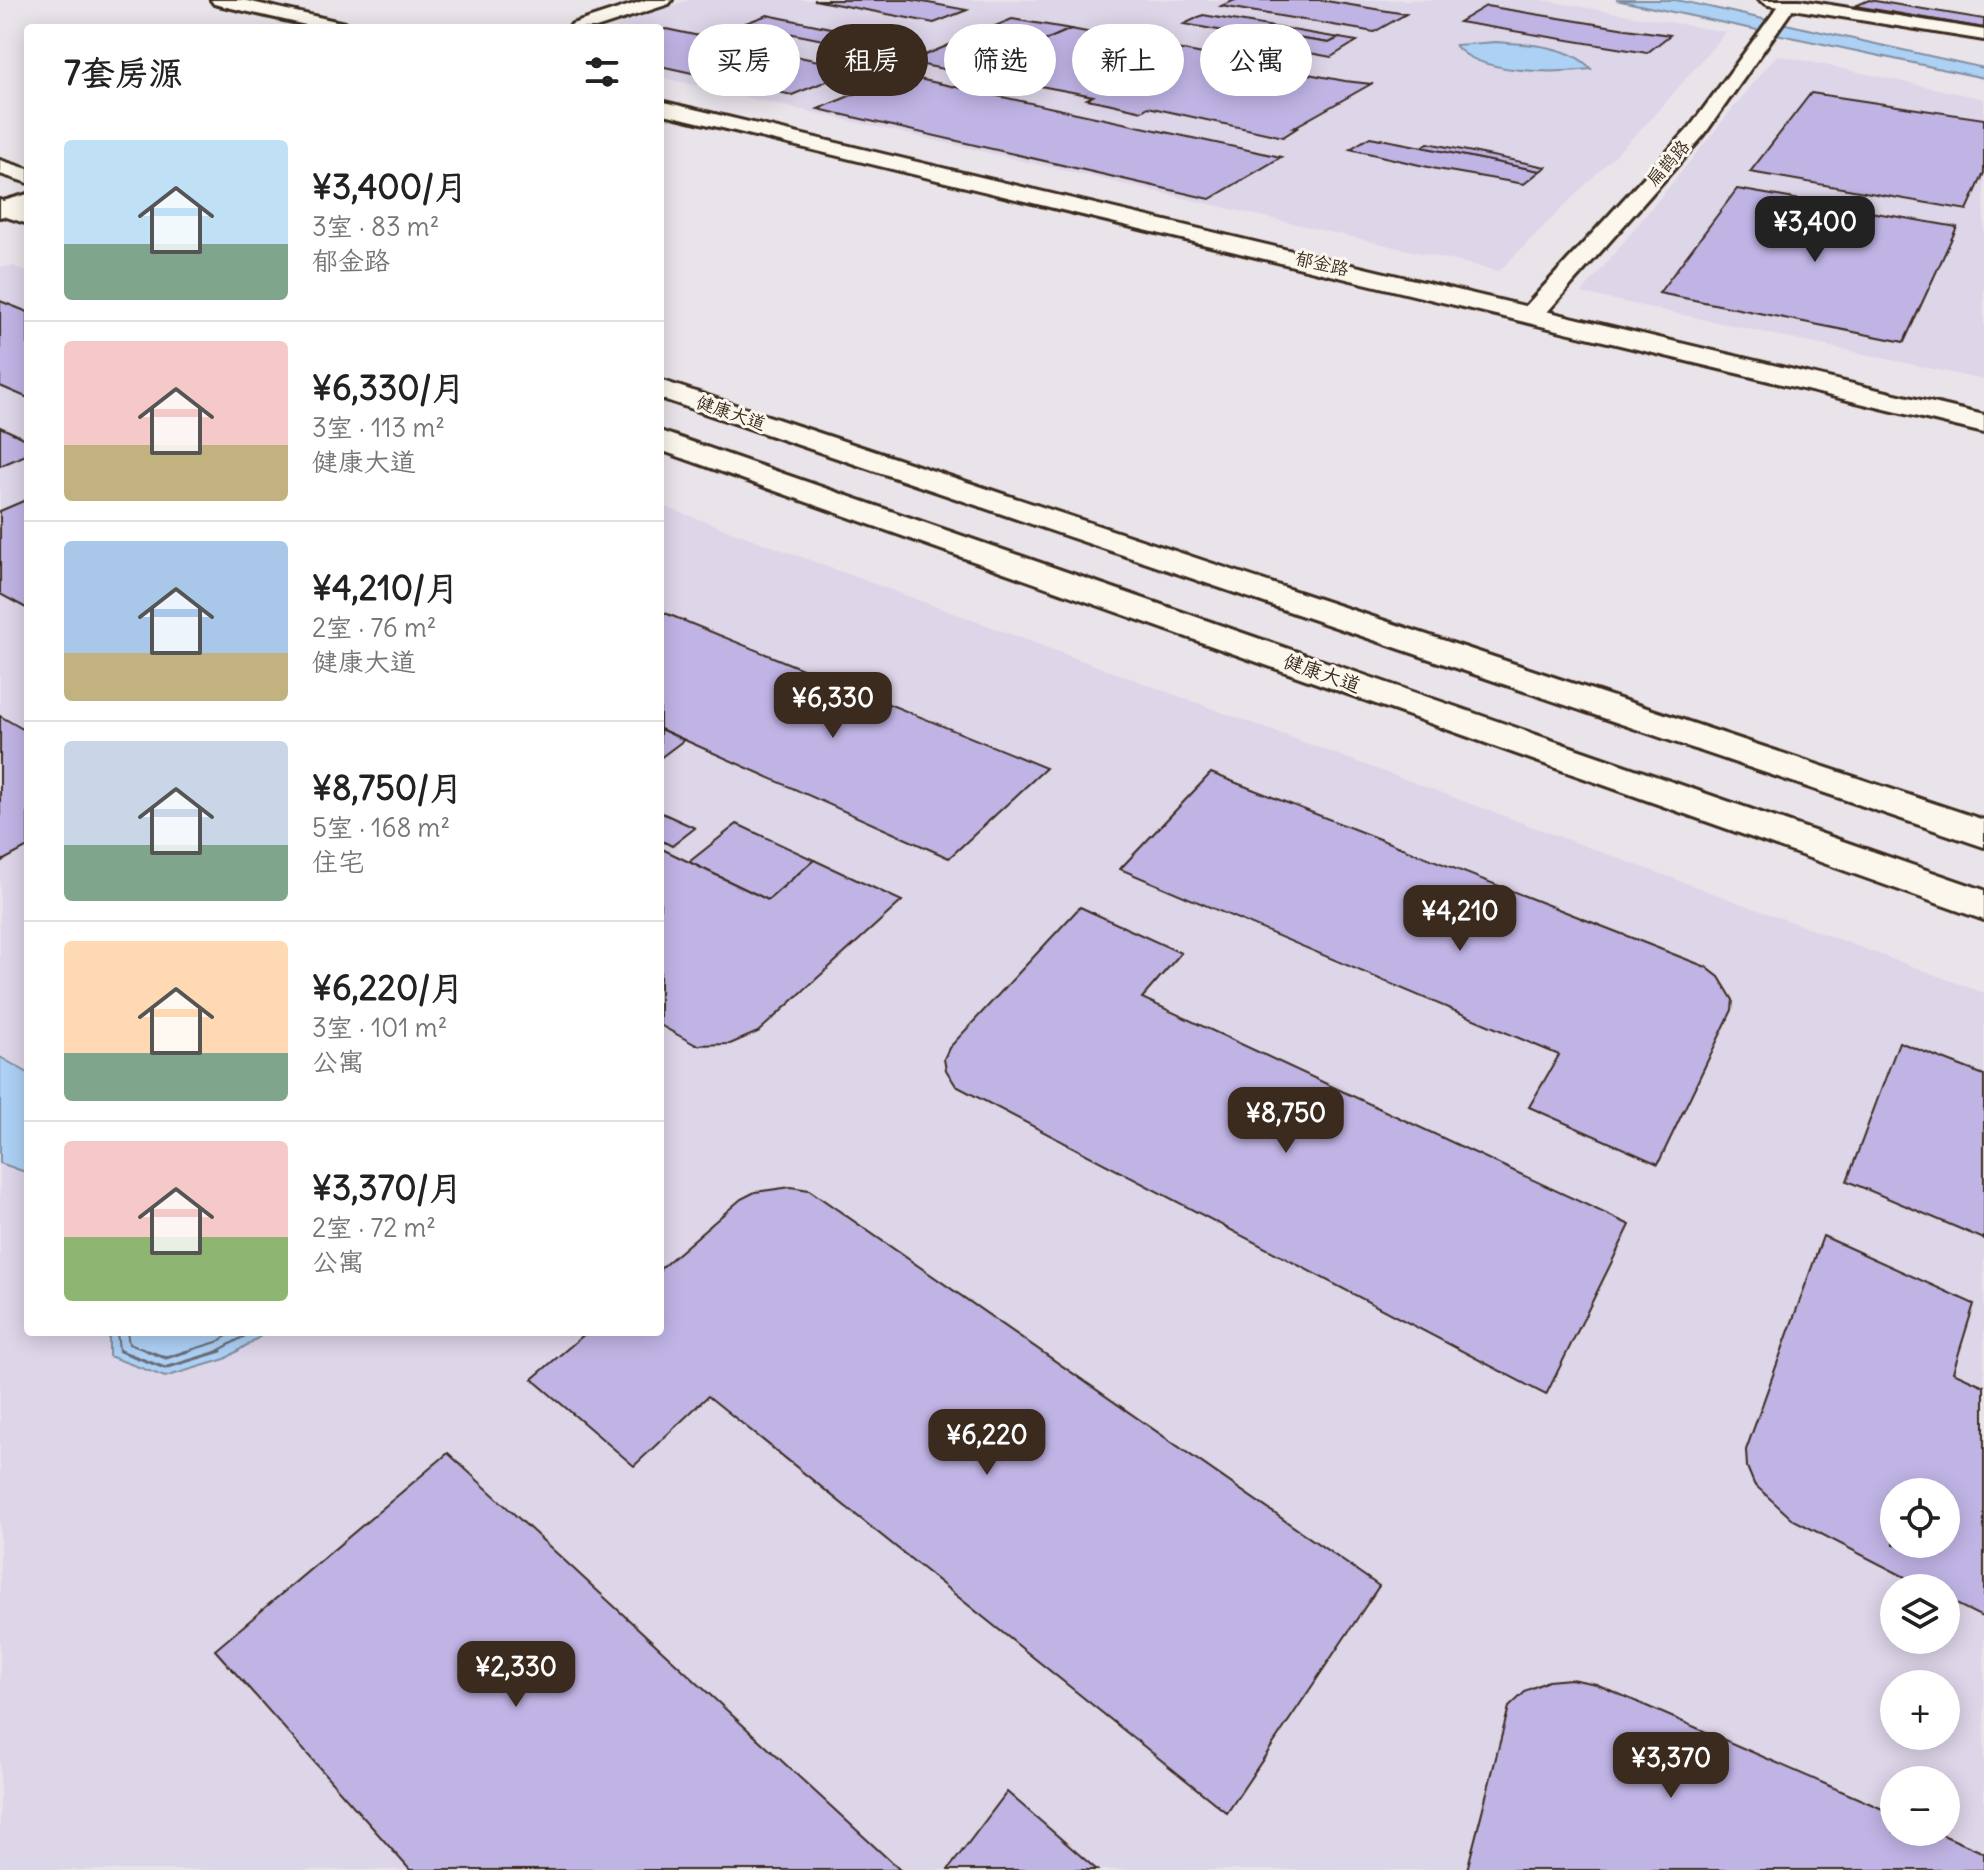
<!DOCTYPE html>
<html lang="zh">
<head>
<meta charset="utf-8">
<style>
	:root { --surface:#fff; --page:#f2f2f2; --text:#222; --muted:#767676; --line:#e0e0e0; --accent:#3b2a1e }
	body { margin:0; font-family:Delius,"LXGW WenKai TC",sans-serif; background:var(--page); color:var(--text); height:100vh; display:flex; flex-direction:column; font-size:30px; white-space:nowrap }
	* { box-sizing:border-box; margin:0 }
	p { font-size:26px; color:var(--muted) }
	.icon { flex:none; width:44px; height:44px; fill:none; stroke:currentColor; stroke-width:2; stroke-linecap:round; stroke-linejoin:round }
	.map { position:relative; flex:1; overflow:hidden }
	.details { position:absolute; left:24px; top:24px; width:640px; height:1312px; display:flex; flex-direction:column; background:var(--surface); border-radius:8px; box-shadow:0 4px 20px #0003 }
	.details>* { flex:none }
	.top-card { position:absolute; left:688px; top:24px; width:760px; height:72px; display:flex; gap:16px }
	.buttons { position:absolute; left:1880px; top:1478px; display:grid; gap:16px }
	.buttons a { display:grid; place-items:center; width:80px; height:80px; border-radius:50%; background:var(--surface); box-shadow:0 4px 20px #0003; font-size:40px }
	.price { position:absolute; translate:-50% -68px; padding:0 18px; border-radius:16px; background:var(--accent); color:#fff; font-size:26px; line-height:52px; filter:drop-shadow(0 2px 4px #0008) }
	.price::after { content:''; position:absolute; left:50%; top:48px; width:24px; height:18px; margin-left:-12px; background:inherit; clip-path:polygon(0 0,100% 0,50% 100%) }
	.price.selected { background:#222; color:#fff }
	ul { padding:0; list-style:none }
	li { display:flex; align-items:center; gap:24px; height:200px; padding:0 40px }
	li+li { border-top:2px solid var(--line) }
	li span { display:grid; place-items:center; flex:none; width:224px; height:160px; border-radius:8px; color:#555 }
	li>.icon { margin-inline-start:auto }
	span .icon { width:96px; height:96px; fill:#fffc; stroke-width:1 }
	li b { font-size:34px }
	h2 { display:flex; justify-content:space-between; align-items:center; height:96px; padding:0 40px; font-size:34px }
	.pill { padding:0 28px; border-radius:36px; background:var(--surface); box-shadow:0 4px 20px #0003; font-size:28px; line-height:72px }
	.pill.selected { background:var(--accent); color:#fff }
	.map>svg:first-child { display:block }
</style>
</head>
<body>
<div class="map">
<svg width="1984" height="1870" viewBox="0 0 1984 1870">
	<rect width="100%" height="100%" fill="#e9e3ea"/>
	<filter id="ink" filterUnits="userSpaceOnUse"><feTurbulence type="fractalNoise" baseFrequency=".0125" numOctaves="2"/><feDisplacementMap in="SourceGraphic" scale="16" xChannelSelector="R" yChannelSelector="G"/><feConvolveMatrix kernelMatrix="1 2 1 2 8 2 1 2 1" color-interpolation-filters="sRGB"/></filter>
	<g filter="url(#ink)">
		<g fill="#ddd5e8" fill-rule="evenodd">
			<path d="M689,0H1542L1726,32L1650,120L1499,271L660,77V28H610Z"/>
			<path d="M1777,55L1984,99V380L1582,293Z"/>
			<path d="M12,266L28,272V1332H660V505L1984,993V1870H0V267ZM1894,1492H1946V1544H1894ZM1894,1588H1946V1640H1894ZM1894,1684H1946V1736H1894ZM1894,1780H1946V1832H1894Z"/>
		</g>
		<g fill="#add0f5" stroke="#7f8e9f" stroke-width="2">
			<path d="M1616,0H1676L1691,3L1984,68V78Z"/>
			<path d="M1496,42C1526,44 1570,45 1591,69C1557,73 1478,75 1455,45Z"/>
			<path d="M0,1057L28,1073V1173L0,1163Z"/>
			<path d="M109,1332H267L225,1359L165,1377L109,1356Z"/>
		</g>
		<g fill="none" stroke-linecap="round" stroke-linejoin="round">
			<g stroke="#696c74" stroke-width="2">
				<path d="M117,1332L119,1351L125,1353"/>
				<path d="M127,1332L129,1344L153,1353"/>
				<path d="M181,1353L217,1342L234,1332"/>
				<path d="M214,1353L252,1332"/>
			</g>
			<g stroke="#696c74" stroke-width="3">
				<path d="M120,1351L165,1368L221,1351"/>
				<path d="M148,1351L166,1358L188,1351"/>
			</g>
		</g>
		<g fill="#c0b4e5" stroke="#3b2a1e" stroke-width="2" fill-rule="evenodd">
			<path d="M814,0H912L967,10L934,23Z"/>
			<path d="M1235,0H1320L1406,14L1374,32L1221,6Z"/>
			<path d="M1869,0L1984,19V28L1855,6Z"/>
			<path d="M1486,6L1626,29L1670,35L1647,53L1459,22Z"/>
			<path d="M767,15L885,39L863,48L743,24Z"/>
			<path d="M1203,15L1339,38L1329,43L1290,37L1281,41L1184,24Z"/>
			<path d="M1012,19L1071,29L968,74L908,62Z"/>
			<path d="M666,29L857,69L792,95L660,66V31Z"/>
			<path d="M1071,29L1345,81L1371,84L1293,128H1297L1283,137L1148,107L1142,111L1107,103L1087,99L1093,96L971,73Z"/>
			<path d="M1260,37L1281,41L1290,37L1329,43L1339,38L1357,41L1331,57L1250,42Z"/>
			<path d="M900,75L1281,157L1210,199L818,109Z"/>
			<path d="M1811,93L1984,119V173L1967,210L1750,172Z"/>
			<path d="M1370,137L1422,147L1540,171L1524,184L1437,169L1350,149Z"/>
			<path d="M1428,143L1546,167L1540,171L1422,147Z"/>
			<path d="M1737,189L1957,227L1904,342L1659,293Z"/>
			<path d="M0,301L28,312V398L0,386Z"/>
			<path d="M0,427L28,440V454L0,466Z"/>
			<path d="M28,499V609L0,594V511Z"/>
			<path d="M660,611L1046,768L949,858L660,729Z"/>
			<path d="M0,716L28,732V847L0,862Z"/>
			<path d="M660,729L684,740L660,758Z"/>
			<path d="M1211,773L1706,967L1719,977L1733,1000L1732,1010L1658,1164L1529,1107L1559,1055L1120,869Z"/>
			<path d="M660,812L695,828L672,846L660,840Z"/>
			<path d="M737,824L814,860L768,900L689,862Z"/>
			<path d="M660,848L768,900L814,860L902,901L758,1032L730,1044L696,1045L660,1025Z"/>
			<path d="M1080,907L1181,953L1142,998L1630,1225L1546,1395L956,1086L946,1070L944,1059L949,1048Z"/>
			<path d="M1899,1042L1984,1075V1239L1847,1181Z"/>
			<path d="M791,1187L809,1190L1379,1586L1227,1813L708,1396L634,1466L532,1379L587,1332H660V1269L741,1199L755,1192Z"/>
			<path d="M1823,1236L1974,1304L1953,1372L1984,1386V1618L1946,1599V1588H1926L1792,1519L1754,1484L1747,1467L1746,1450ZM1894,1492H1946V1544H1894Z"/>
			<path d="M448,1453L900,1870H410L215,1650Z"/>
			<path d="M1571,1679L1596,1684L1894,1814V1832H1936L1984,1853V1870H1467L1509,1707L1527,1690L1548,1681Z"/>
			<path d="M1007,1792L1097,1870H948Z"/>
		</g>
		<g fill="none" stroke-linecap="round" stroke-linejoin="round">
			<g stroke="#3b2a1e" stroke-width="6">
				<path id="minor" d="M1783,0H1799L1704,135L1541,319H1523L1519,314L1523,309L1690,127Z"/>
			</g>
			<g stroke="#3b2a1e" stroke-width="6">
				<g id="tertiary">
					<path d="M211,0H243L349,24L352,28H319L214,4Z"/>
					<path d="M646,0H672L669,4L596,28H569L572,24Z"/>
					<path d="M1759,0H1800L1984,30V40L1768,5Z"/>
					<path d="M660,101L1984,415V433L660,113Z"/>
					<path d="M28,194V209L0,217V202Z"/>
				</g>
			</g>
			<g stroke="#3b2a1e" stroke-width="6">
				<g id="primary">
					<path d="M0,160L28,169V183L0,174Z"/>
					<path d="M0,200L28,209V224L0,215Z"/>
					<path d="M660,380L1984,820V847L660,398Z"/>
					<path d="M660,431L1984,890V920L660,450Z"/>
				</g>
			</g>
			<use href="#minor" fill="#fbf7ec" fill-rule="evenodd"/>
			<use href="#tertiary" fill="#fbf7ec" fill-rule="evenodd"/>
			<use href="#primary" fill="#fbf7ec" fill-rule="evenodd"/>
		</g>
	</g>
	<g text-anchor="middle" stroke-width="6" stroke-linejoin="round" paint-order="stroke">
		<g font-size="18" fill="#3b2a1e" stroke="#fbf7ec">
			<text transform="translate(1668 163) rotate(-48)" y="6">扁鹊路</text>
			<text transform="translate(1322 264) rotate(13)" y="6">郁金路</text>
			<text transform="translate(731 413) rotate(19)" y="6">健康大道</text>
		</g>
		<g font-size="20" fill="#3b2a1e" stroke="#fbf7ec">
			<text transform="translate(1322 673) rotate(19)" y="7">健康大道</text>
		</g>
	</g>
</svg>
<div class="buttons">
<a><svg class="icon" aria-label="locate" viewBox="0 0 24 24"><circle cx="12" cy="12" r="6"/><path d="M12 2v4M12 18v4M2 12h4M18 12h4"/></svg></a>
<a><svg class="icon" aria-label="layers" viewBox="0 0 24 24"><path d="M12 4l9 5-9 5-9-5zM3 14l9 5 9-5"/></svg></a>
<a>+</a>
<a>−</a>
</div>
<b class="price selected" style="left:1815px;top:264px">¥3,400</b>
<b class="price" style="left:833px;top:740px">¥6,330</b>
<b class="price" style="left:1460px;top:953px">¥4,210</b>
<b class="price" style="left:1286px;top:1155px">¥8,750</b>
<b class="price" style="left:987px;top:1477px">¥6,220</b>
<b class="price" style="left:516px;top:1709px">¥2,330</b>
<b class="price" style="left:1671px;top:1800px">¥3,370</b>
<div class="top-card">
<a class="pill">买房</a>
<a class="pill selected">租房</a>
<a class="pill">筛选</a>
<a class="pill">新上</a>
<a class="pill">公寓</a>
</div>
<section class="details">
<h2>7套房源<svg class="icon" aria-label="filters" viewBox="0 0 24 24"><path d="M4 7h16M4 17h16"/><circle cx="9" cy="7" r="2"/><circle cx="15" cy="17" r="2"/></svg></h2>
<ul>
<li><span style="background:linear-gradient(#bfe0f5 65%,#7fa58c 0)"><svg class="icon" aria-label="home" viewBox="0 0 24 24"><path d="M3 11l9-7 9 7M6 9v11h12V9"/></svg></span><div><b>¥3,400/月</b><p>3室 · 83 m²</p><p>郁金路</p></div></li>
<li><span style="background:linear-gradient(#f6c9c9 65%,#c2b280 0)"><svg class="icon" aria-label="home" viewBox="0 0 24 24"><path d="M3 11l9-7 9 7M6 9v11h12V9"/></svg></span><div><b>¥6,330/月</b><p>3室 · 113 m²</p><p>健康大道</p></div></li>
<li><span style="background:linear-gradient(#a9c7e8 70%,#c2b280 0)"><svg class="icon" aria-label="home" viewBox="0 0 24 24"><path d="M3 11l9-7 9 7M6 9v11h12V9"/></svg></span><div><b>¥4,210/月</b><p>2室 · 76 m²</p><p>健康大道</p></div></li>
<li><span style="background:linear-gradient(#c9d6e8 65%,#7fa58c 0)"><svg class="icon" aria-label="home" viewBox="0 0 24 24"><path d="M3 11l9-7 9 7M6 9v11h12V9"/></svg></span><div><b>¥8,750/月</b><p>5室 · 168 m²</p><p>住宅</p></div></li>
<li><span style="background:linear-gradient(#ffd9b3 70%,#7fa58c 0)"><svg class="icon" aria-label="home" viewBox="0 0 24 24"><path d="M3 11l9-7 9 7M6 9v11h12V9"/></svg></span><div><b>¥6,220/月</b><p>3室 · 101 m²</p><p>公寓</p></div></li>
<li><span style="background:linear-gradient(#f6c9c9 60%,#8fb573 0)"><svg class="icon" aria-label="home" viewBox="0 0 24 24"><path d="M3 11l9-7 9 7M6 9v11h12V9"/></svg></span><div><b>¥3,370/月</b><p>2室 · 72 m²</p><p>公寓</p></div></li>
</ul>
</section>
</div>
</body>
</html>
